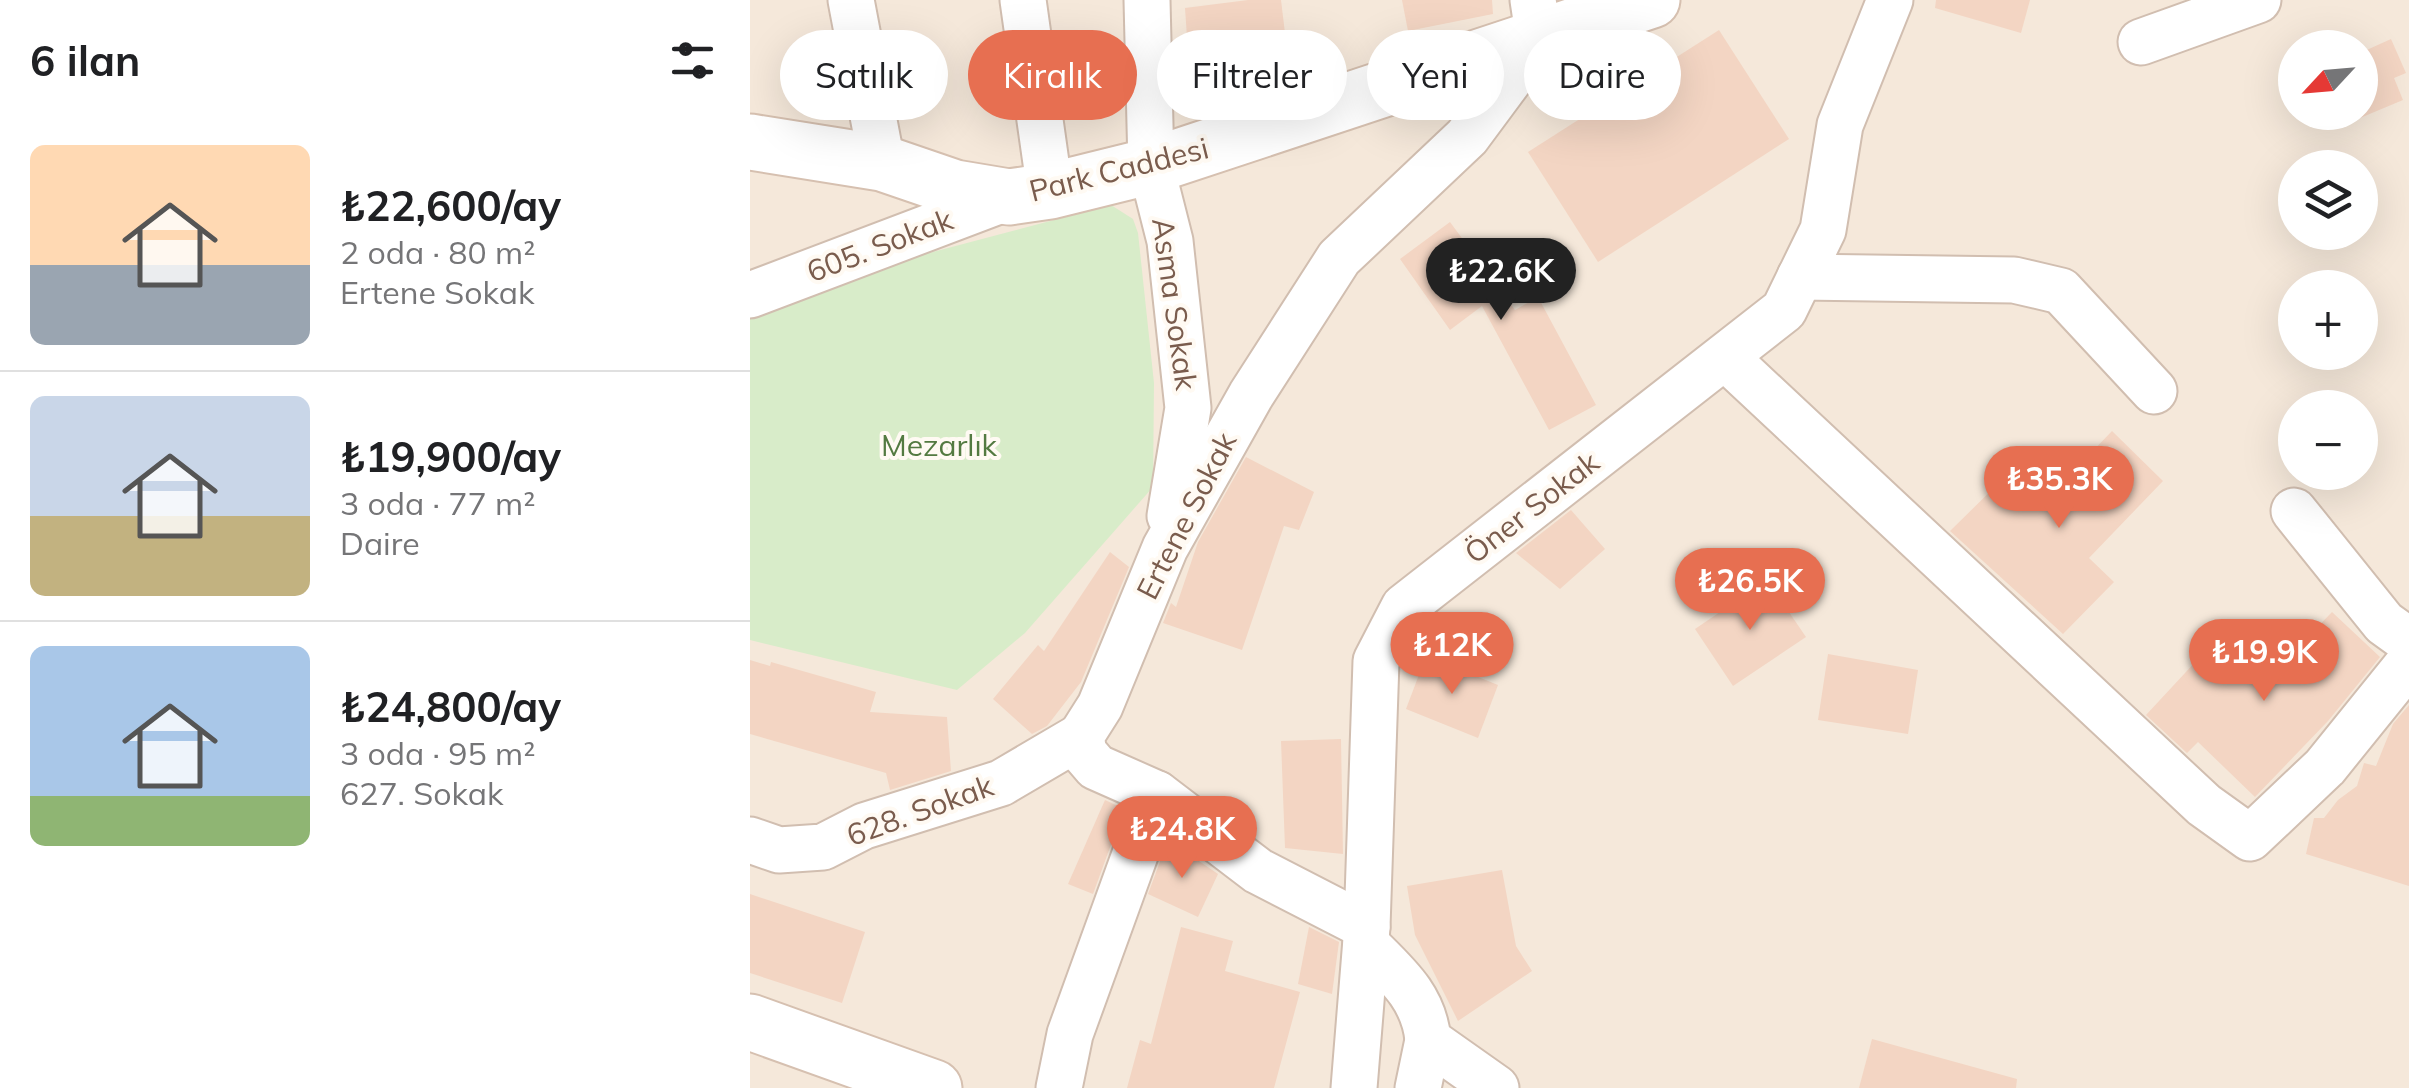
<!DOCTYPE html>
<html lang="tr">
<head>
<meta charset="utf-8">
<style>
	:root { --surface:#fff; --page:#f2f2f2; --text:#202124; --muted:#757577; --line:#e0e0e0; --accent:#e76f51 }
	body { margin:0; font-family:Mulish,sans-serif; background:var(--page); color:var(--text); height:100vh; display:flex; flex-direction:column; font-size:38px; white-space:nowrap }
	* { box-sizing:border-box; margin:0 }
	p { font-size:32px; color:var(--muted) }
	.icon { flex:none; width:55px; height:55px; fill:none; stroke:currentColor; stroke-width:2; stroke-linecap:round; stroke-linejoin:round }
	.map { position:relative; flex:1; overflow:hidden }
	.side { display:flex; flex-direction:column; background:var(--surface); width:750px }
	.side>* { flex:none }
	.hud { position:absolute; left:30px; top:30px; width:950px; height:90px; display:flex; gap:20px }
	.needle { width:65px; rotate:244deg }
	.buttons { position:absolute; left:1528px; top:30px; display:grid; gap:20px }
	.buttons a { display:grid; place-items:center; width:100px; height:100px; border-radius:50%; background:var(--surface); box-shadow:0 10px 40px #0002; font-size:50px }
	.price { position:absolute; translate:-50% -85px; padding:0 22px; border-radius:35px; background:var(--accent); color:#fff; font-size:32px; line-height:65px; filter:drop-shadow(0 2px 5px #0008) }
	.price::after { content:''; position:absolute; left:50%; top:60px; width:30px; height:22px; margin-left:-15px; background:inherit; clip-path:polygon(0 0,100% 0,50% 100%) }
	.price.active { background:#222; color:#fff }
	ul { padding:0; list-style:none }
	li { display:flex; align-items:center; gap:30px; height:250px; padding:0 30px }
	li+li { border-top:2px solid var(--line) }
	li span { display:grid; place-items:center; flex:none; width:280px; height:200px; border-radius:15px; color:#555 }
	li>.icon { margin-inline-start:auto }
	span .icon { width:120px; height:120px; fill:#fffc; stroke-width:1 }
	li b { font-size:42px }
	h2 { display:flex; justify-content:space-between; align-items:center; height:120px; padding:0 30px; font-size:42px }
	.tag { padding:0 35px; border-radius:45px; background:var(--surface); box-shadow:0 10px 40px #0002; font-size:35px; line-height:90px }
	.tag.active { background:var(--accent); color:#fff }
	main { display:flex; flex:1; min-height:0 }
	.map>svg:first-child { display:block }
</style>
</head>
<body>
<main>
<section class="side">
<h2>6 ilan<svg class="icon" aria-label="filters" viewBox="0 0 24 24"><path d="M4 7h16M4 17h16"/><circle cx="9" cy="7" r="2"/><circle cx="15" cy="17" r="2"/></svg></h2>
<ul>
<li><span style="background:linear-gradient(#ffd9b3 60%,#9aa5b1 0)"><svg class="icon" aria-label="home" viewBox="0 0 24 24"><path d="M3 11l9-7 9 7M6 9v11h12V9"/></svg></span><div><b>₺22,600/ay</b><p>2 oda · 80 m²</p><p>Ertene Sokak</p></div></li>
<li><span style="background:linear-gradient(#c9d6e8 60%,#c2b280 0)"><svg class="icon" aria-label="home" viewBox="0 0 24 24"><path d="M3 11l9-7 9 7M6 9v11h12V9"/></svg></span><div><b>₺19,900/ay</b><p>3 oda · 77 m²</p><p>Daire</p></div></li>
<li><span style="background:linear-gradient(#a9c7e8 75%,#8fb573 0)"><svg class="icon" aria-label="home" viewBox="0 0 24 24"><path d="M3 11l9-7 9 7M6 9v11h12V9"/></svg></span><div><b>₺24,800/ay</b><p>3 oda · 95 m²</p><p>627. Sokak</p></div></li>
</ul>
</section>
<div class="map">
<svg width="1659" height="1088" viewBox="0 0 1659 1088">
	<rect width="100%" height="100%" fill="#fdf6ec"/>
	<path fill="#f5e8da" fill-rule="evenodd" d="M0,0H1659V1088H0ZM1545,48H1610V112H1545ZM1545,168H1610V232H1545ZM1545,288H1610V352H1545ZM1545,408H1610V472H1545Z"/>
	<path fill="#d8ecc9" d="M361,205L383,219L388,233L404,383L403,487L275,633L207,690L0,640V315L107,272Z"/>
	<g fill="#f3d5c3">
		<path d="M498,0H531L539,66L441,96L435,8Z"/>
		<path d="M652,0H742L743,14L658,31Z"/>
		<path d="M1186,0H1280L1271,33L1185,8Z"/>
		<path d="M969,30L1039,139L848,262L778,152Z"/>
		<path d="M1641,39L1656,73L1644,78L1653,100L1610,118V53Z"/>
		<path d="M700,222L765,310L788,297L846,405L799,430L732,306L700,330L650,259Z"/>
		<path d="M1362,431L1413,481L1339,558L1364,582L1313,634L1200,531L1259,473L1290,506Z"/>
		<path d="M496,457L564,492L549,530L534,526L492,650L413,623L421,603L426,607L448,542Z"/>
		<path d="M821,510L855,549L810,589L766,553Z"/>
		<path d="M360,552L379,567L331,682L297,726L282,734L243,699L288,645L294,651Z"/>
		<path d="M1017,580L1056,637L983,686L945,629Z"/>
		<path d="M1582,612L1630,657L1578,721L1505,797L1448,742L1437,753L1396,715L1461,645L1508,689Z"/>
		<path d="M1078,654L1168,670L1158,734L1068,720Z"/>
		<path d="M676,656L748,685L728,738L656,709Z"/>
		<path d="M0,660L20,666L21,662L126,692L120,712L197,717L201,771L140,790L136,773L0,734Z"/>
		<path d="M1659,705V886L1556,854L1564,818H1574L1588,800L1607,786L1614,763L1626,766L1643,724Z"/>
		<path d="M591,739L593,854L535,848L531,741Z"/>
		<path d="M355,800L374,809L343,894L318,884Z"/>
		<path d="M418,840L468,874L448,917L398,894Z"/>
		<path d="M752,870L766,946L782,971L708,1021L665,935L657,886Z"/>
		<path d="M0,894L115,932L92,1003L0,973Z"/>
		<path d="M431,927L483,941L475,971L550,992L524,1088H377L390,1040L401,1044Z"/>
		<path d="M559,927L589,942L582,994L548,984Z"/>
		<path d="M1122,1039L1267,1079L1266,1088H1109Z"/>
	</g>
	<g fill="none" stroke-linecap="round" stroke-linejoin="round">
		<g stroke="#d1beb0" stroke-width="49">
			<g id="street">
				<path d="M101,0L132,163"/>
				<path d="M273,0L300,191"/>
				<path d="M397,0L401,166L420,241L438,408L420,516"/>
				<path d="M1391,42L1508,0"/>
				<path d="M1050,277L1264,280L1311,291L1404,391"/>
				<path d="M0,295L259,197"/>
				<path d="M975,357L1454,805L1500,838L1575,767L1659,663"/>
				<path d="M1544,511L1634,623L1659,641"/>
				<path d="M0,840L29,850L73,847L114,826L251,783L331,736"/>
				<path d="M617,927L508,871L407,794L346,767L334,753L331,736L350,706L415,548L501,395L589,258L717,137L789,40L783,0"/>
				<path d="M616,944C646,974 674,997 678,1040L746,1088"/>
				<path d="M309,1088L320,1034L407,794"/>
				<path d="M604,1088L617,927L626,661L654,607L1034,310L1073,230L1090,125L1140,0"/>
				<path d="M668,1088L678,1040"/>
			</g>
		</g>
		<g stroke="#d6c0b0" stroke-width="59">
			<g id="secondary">
				<path d="M0,142L132,163L205,188L259,197L300,191L401,166L902,0"/>
				<path d="M0,1022L184,1088"/>
			</g>
		</g>
		<use href="#street" stroke="#fff" stroke-width="45"/>
		<use href="#secondary" stroke="#fff" stroke-width="55"/>
	</g>
	<g text-anchor="middle" stroke-width="8" stroke-linejoin="round" paint-order="stroke">
		<g font-size="30" fill="#7a5c4d" stroke="#fffaf3">
			<text transform="translate(369 170) rotate(-14)" y="10">Park Caddesi</text>
			<text transform="translate(130 246) rotate(-21)" y="10">605. Sokak</text>
			<text transform="translate(424 304) rotate(82)" y="10">Asma Sokak</text>
			<text transform="translate(782 508) rotate(-38)" y="10">Öner Sokak</text>
			<text transform="translate(437 516) rotate(-63)" y="10">Ertene Sokak</text>
			<text transform="translate(170 811) rotate(-20)" y="10">628. Sokak</text>
		</g>
		<g font-size="30" fill="#537a41" stroke="#fffaf3">
			<text x="189" y="456">Mezarlık</text>
		</g>
	</g>
</svg>
<div class="buttons">
<a><svg class="needle" viewBox="-14 -14 28 28"><path d="M0-13l5 13h-10z" fill="#e53935"/><path d="M0 13l5-13h-10z" fill="#757577"/></svg></a>
<a><svg class="icon" aria-label="layers" viewBox="0 0 24 24"><path d="M12 4l9 5-9 5-9-5zM3 14l9 5 9-5"/></svg></a>
<a>+</a>
<a>−</a>
</div>
<b class="price active" style="left:751px;top:323px">₺22.6K</b>
<b class="price" style="left:1309px;top:531px">₺35.3K</b>
<b class="price" style="left:1000px;top:633px">₺26.5K</b>
<b class="price" style="left:702px;top:697px">₺12K</b>
<b class="price" style="left:1514px;top:704px">₺19.9K</b>
<b class="price" style="left:432px;top:881px">₺24.8K</b>
<div class="hud">
<a class="tag">Satılık</a>
<a class="tag active">Kiralık</a>
<a class="tag">Filtreler</a>
<a class="tag">Yeni</a>
<a class="tag">Daire</a>
</div>
</div>
</main>
</body>
</html>
